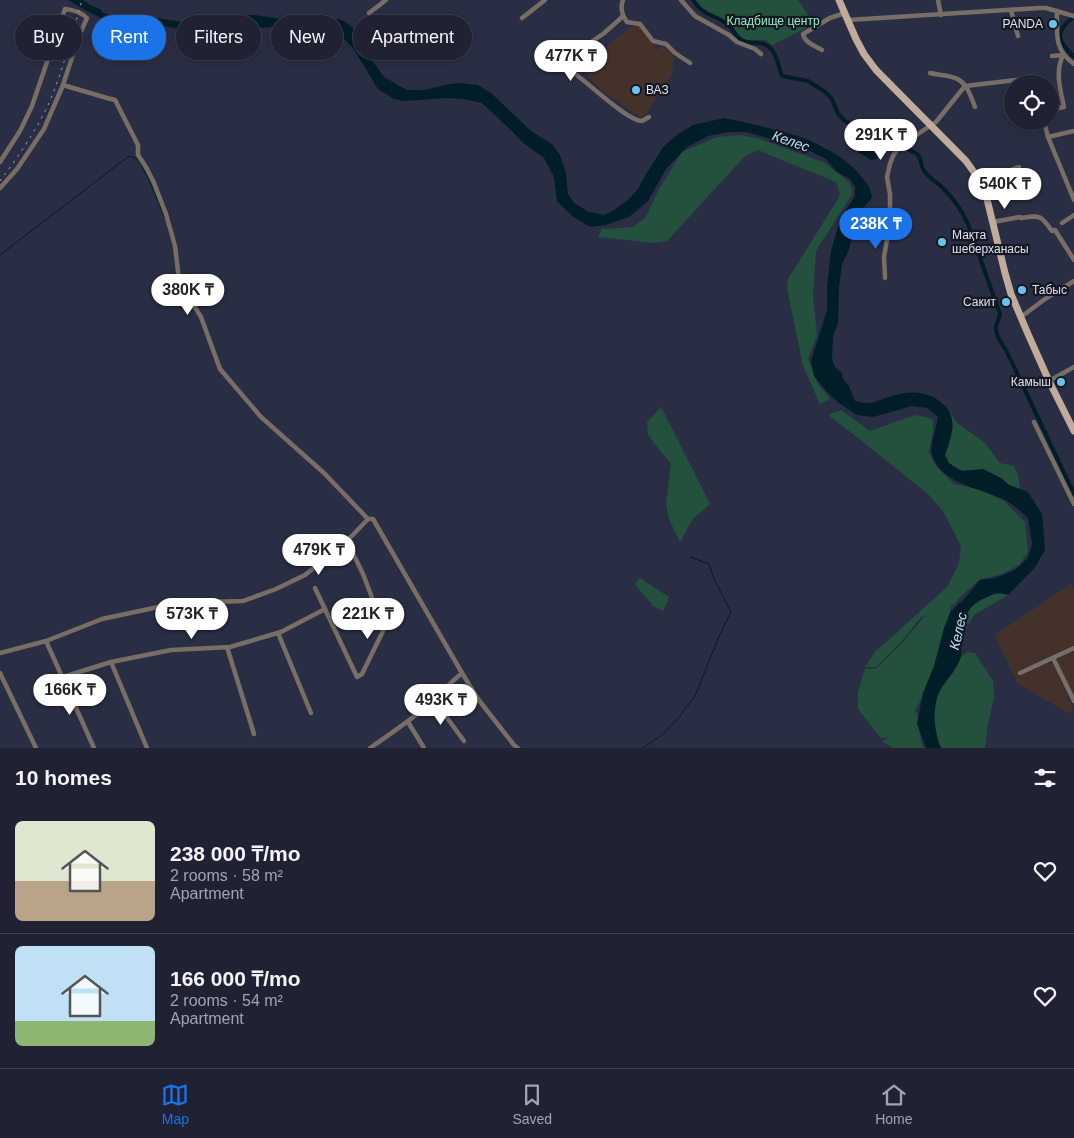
<!DOCTYPE html>
<html lang="en">
<head>
<meta charset="utf-8">
<style>
	:root { --surface:#202233; --page:#282a3b; --text:#f1f3f6; --muted:#a2a4ac; --line:#3d3f4e; --accent:#1a73e8 }
	body { margin:0; font-family:Helvetica,sans-serif; background:var(--page); color:var(--text); height:100vh; display:flex; flex-direction:column; font-size:19px; white-space:nowrap }
	* { box-sizing:border-box; margin:0 }
	p { font-size:16px; color:var(--muted) }
	.icon { flex:none; width:28px; height:28px; fill:none; stroke:currentColor; stroke-width:2; stroke-linecap:round; stroke-linejoin:round }
	.map { position:relative; height:748px; overflow:hidden }
	.side { display:flex; flex-direction:column; background:var(--surface); flex:1 }
	.side>* { flex:none }
	.hud { position:absolute; left:15px; top:15px; width:500px; height:45px; display:flex; gap:10px }
	.buttons { position:absolute; left:1004px; top:75px; display:grid; gap:10px }
	.buttons a { display:grid; place-items:center; width:55px; height:55px; border-radius:50%; background:var(--surface); box-shadow:0 2px 8px #0003,0 0 0 1px var(--line); font-size:25px }
	.price { position:absolute; translate:-50% -42px; padding:0 11px; border-radius:18px; background:#fff; color:#222; font-size:16px; line-height:32px; filter:drop-shadow(0 1px 2px #0008) }
	.price::after { content:''; position:absolute; left:50%; top:30px; width:15px; height:11px; margin-left:-8px; background:inherit; clip-path:polygon(0 0,100% 0,50% 100%) }
	.price.active { background:var(--accent); color:#fff }
	ul { padding:0; list-style:none }
	li { display:flex; align-items:center; gap:15px; height:125px; padding:0 15px }
	li+li { border-top:1px solid var(--line) }
	li span { display:grid; place-items:center; flex:none; width:140px; height:100px; border-radius:8px; color:#555 }
	li>.icon { margin-inline-start:auto }
	span .icon { width:60px; height:60px; fill:#fffc; stroke-width:1 }
	li b { font-size:21px }
	h2 { display:flex; justify-content:space-between; align-items:center; height:60px; padding:0 15px; font-size:21px }
	.chip { padding:0 18px; border-radius:22px; background:var(--surface); box-shadow:0 2px 8px #0003,0 0 0 1px var(--line); font-size:18px; line-height:45px }
	.chip.active { background:var(--accent); color:#fff }
	.dock { display:flex; justify-content:space-around; align-items:center; height:70px; border-top:1px solid var(--line); background:var(--surface); font-size:14px; color:var(--muted) }
	.dock a { display:grid; justify-items:center; gap:2px }
	.dock .active { color:var(--accent) }
	.map>svg:first-child { display:block }
</style>
</head>
<body>
<div class="map">
<svg width="1074" height="748" viewBox="0 0 1074 748">
	<rect width="100%" height="100%" fill="#2a2e44"/>
	<g fill="#44322a">
		<path d="M638,24L657,50L663,46L674,57L672,74L646,114L640,117L602,91L581,68L630,27Z"/>
		<path d="M1071,584L1074,590V645L1017,671L1019,676L1047,663L1053,664L1073,708L1070,714L1017,683L995,635Z"/>
		<path d="M1074,651V698L1056,662L1058,658Z"/>
	</g>
	<g fill="#23513e">
		<path d="M694,0H798L809,16L818,22L772,45L765,40H745L736,35L729,24L702,11Z"/>
		<path d="M739,135L757,138L825,163L849,182L853,193L816,251L813,296L817,335L808,359L817,382L830,399L820,404L803,366L787,288L788,279L838,199L840,193L836,182L758,150L745,156L667,241L654,243L598,237L602,229L633,227L646,217L659,189L682,152L717,137Z"/>
		<path d="M661,407L710,504L692,520L680,542L669,519L666,504L671,464L648,435L647,422Z"/>
		<path d="M841,410L870,431L915,415L933,419V431L929,452L936,466L954,484L978,489L1004,501L1025,522L1028,552L1019,565L1002,574L979,580L959,598L955,604L951,606L942,658L915,711L917,713L921,742L924,748H893L882,741L890,737L881,738L858,709V692L865,669L877,668L903,642L924,617L928,615L921,617L901,642L876,667H865L875,652L948,586L959,563L961,546L943,511L928,494L853,434L828,415Z"/>
		<path d="M950,412L957,423L984,442L1000,463L1014,466L1018,474L1020,489L1009,485L1001,478L983,469L963,471L958,469L949,463L945,455L953,427Z"/>
		<path d="M640,578L669,597L663,611L653,606L635,584Z"/>
		<path d="M998,592L1008,595L974,615L961,636C962,630 962,625 964,620C968,604 984,598 998,592Z"/>
		<path d="M967,652L975,653L993,681L994,697L988,724L985,748H941C934,731 931,707 940,691C944,684 950,678 954,671C959,662 958,658 967,652Z"/>
	</g>
	<g fill="#001e27">
		<path d="M67,0H83L90,5L100,9L103,13L118,17L128,19L158,18L168,20L177,21L188,25L195,26L243,16L255,15L288,20L312,22H322L339,19L344,21L354,29L360,41L371,59L384,77L407,90H424L450,84L458,83L478,85L491,93L531,131L553,145L560,155L566,173L568,194L574,203L589,212L604,215L614,210L628,200L638,189L646,174L664,146L678,134L693,125L724,118L761,126L801,137L813,142L836,154L855,169L868,185L872,195L871,199L862,209L855,224L849,250L842,264L839,288L838,323L833,336L832,359L835,367L842,373L843,379L849,386L855,401C873,406 877,400 892,396C911,390 929,391 943,404C959,418 951,438 945,455L949,463L958,469L963,471L983,469L1001,478L1009,485L1028,492L1042,514L1045,550L1034,569L1008,595C995,592 994,594 983,599C967,606 962,621 961,636C960,643 962,650 961,656C958,670 945,679 939,692C932,709 934,731 941,748H926L917,724L923,693L934,666L944,628L950,613L959,603H961L980,580L995,578L1015,570L1028,558L1032,544L1028,518C1020,511 1012,503 1003,499C980,488 941,484 932,455C929,446 937,427 938,417L927,408L912,406L873,417L857,415L839,403L827,392L814,376L811,361L827,310V287L831,251L838,227L846,210L855,196V187L850,179L837,172L826,159L806,149L747,132H728L708,136L687,147L666,169L648,201L629,217L606,225L590,227L572,216L557,201L554,177L544,158L522,142L512,131L482,103L464,99L446,98L404,101L394,99L378,89L353,48L343,38L326,33L306,30L288,32L275,27L230,29L213,33L196,35L184,30L158,25L130,28L113,24L85,10L70,1Z"/>
		<path d="M861,145L878,151L877,159L871,160L858,152Z"/>
	</g>
	<g fill="none" stroke-linecap="round" stroke-linejoin="round">
		<g stroke="#001e27" stroke-width="1">
			<path d="M0,255L129,156L138,159L149,180L165,218"/>
			<path d="M643,748L662,735L680,716L695,696L720,634L731,612L714,579L709,564L690,557"/>
		</g>
		<g stroke="#001e27" stroke-width="4">
			<path d="M693,0C705,18 713,13 727,24C734,29 735,37 743,41C754,45 763,39 772,50C778,57 778,67 782,76L808,81L824,91L832,99L838,114L845,121L869,132L884,130L890,131L902,144"/>
			<path d="M1071,19C1052,35 1061,43 1074,57"/>
			<path d="M904,146C908,151 913,151 917,154C922,159 920,164 923,169C927,177 937,182 943,188C954,199 962,211 968,224L1000,314C999,319 997,322 996,327C995,335 1002,344 1006,350L1074,494"/>
		</g>
		<g stroke="#786e66" stroke-width="4.5">
			<path d="M623,0C620,7 622,16 627,22L640,24L653,41L666,44L675,53L690,63"/>
			<path d="M681,0L695,16L729,35L737,42L755,49L761,54"/>
			<path d="M938,0L941,15"/>
			<path d="M1011,10L1018,36"/>
			<path d="M1057,11C1057,34 1054,50 1074,64"/>
			<path d="M369,13L386,0"/>
			<path d="M623,15L620,19L603,34L591,42L570,61L568,65L574,73C587,82 629,122 642,121C644,120 647,118 649,117"/>
			<path d="M522,18L545,0"/>
			<path d="M848,20L1039,8H1046L1074,16"/>
			<path d="M822,50C815,46 804,42 803,34L830,18L845,13"/>
			<path d="M1052,56L1063,55"/>
			<path d="M930,73C938,75 947,75 955,78C967,82 971,97 975,107"/>
			<path d="M63,85L107,98L115,100L138,145V155L146,167L154,183L166,214L175,246L179,280L183,288L201,317L220,369L261,417L324,473L368,519"/>
			<path d="M1050,110L1064,107C1060,89 1055,72 1063,55"/>
			<path d="M1044,121L1048,137L1074,200"/>
			<path d="M1048,137L1074,131"/>
			<path d="M891,144L898,148"/>
			<path d="M0,162L20,131L32,106L65,9C74,10 81,12 87,18L79,36L63,85L44,129L17,169L0,188"/>
			<path d="M981,182L994,176L1019,167"/>
			<path d="M993,222L1020,217L1021,218C1040,215 1041,215 1052,231L1055,230L1074,260"/>
			<path d="M890,223L896,229"/>
			<path d="M1062,223L1074,215"/>
			<path d="M885,278L884,257L890,223V194L887,177L890,164L893,156L898,148L931,125L936,122L965,86L1025,79"/>
			<path d="M1021,317L1045,299L1074,281"/>
			<path d="M1049,381L1074,367"/>
			<path d="M1034,422L1074,504"/>
			<path d="M315,588L357,677L362,674L384,629L363,574L347,541"/>
			<path d="M278,633L311,713"/>
			<path d="M46,641L94,748"/>
			<path d="M227,647L254,734"/>
			<path d="M0,653L46,641L102,619L177,603L243,601L276,589L305,575L347,541L368,519H373L462,673L478,699L514,745L518,748"/>
			<path d="M1053,658L1074,701"/>
			<path d="M111,662L147,748"/>
			<path d="M0,673L36,748"/>
			<path d="M1020,673L1074,648"/>
			<path d="M63,677L111,662L171,650L230,647L281,632L325,609"/>
			<path d="M434,700L464,741"/>
			<path d="M408,722L424,748"/>
			<path d="M370,748C392,733 414,718 434,700C443,691 452,681 462,673"/>
		</g>
		<path stroke="#c1ab9b" stroke-width="7" d="M839,0L856,39L864,54L876,70L966,161L981,182L986,195L1005,273L1011,294L1028,334L1049,381L1074,431"/>
		<path stroke="#9c9fb1" stroke-width="1" stroke-dasharray="2.5 5" stroke-linecap="butt" d="M0,181C18,157 36,131 49,103C63,70 72,35 82,0"/>
	</g>
	<g fill="#69c3f1" stroke="#151721" stroke-width="2">
		<circle cx="1053" cy="24" r="5"/>
		<circle cx="636" cy="90" r="5"/>
		<circle cx="942" cy="242" r="5"/>
		<circle cx="1022" cy="290" r="5"/>
		<circle cx="1006" cy="302" r="5"/>
		<circle cx="1061" cy="382" r="5"/>
	</g>
	<g text-anchor="middle" stroke-width="4.5" stroke-linejoin="round" paint-order="stroke">
		<g font-size="12" fill="#95ecc4" stroke="#151721">
			<text x="773" y="25">Кладбище центр</text>
		</g>
		<g font-size="12" fill="#dee1f0" stroke="#151721" text-anchor="end">
			<text x="1043" y="28">PANDA</text>
			<text x="646" y="94" text-anchor="start">ВАЗ</text>
			<text x="952" y="239" text-anchor="start">Мақта<tspan x="952" dy="14">шеберханасы</tspan></text>
			<text x="1032" y="294" text-anchor="start">Табыс</text>
			<text x="996" y="306">Сакит</text>
			<text x="1051" y="386">Камыш</text>
		</g>
		<g font-size="14" font-style="italic" fill="#b0e6f8" stroke="#151721">
			<text transform="translate(791 141) rotate(19)" y="5">Келес</text>
			<text transform="translate(958 631) rotate(-77)" y="5">Келес</text>
		</g>
	</g>
</svg>
<div class="buttons">
<a><svg class="icon" aria-label="locate" viewBox="0 0 24 24"><circle cx="12" cy="12" r="6"/><path d="M12 2v4M12 18v4M2 12h4M18 12h4"/></svg></a>
</div>
<b class="price" style="left:571px;top:82px">477K ₸</b>
<b class="price" style="left:881px;top:161px">291K ₸</b>
<b class="price" style="left:1005px;top:210px">540K ₸</b>
<b class="price active" style="left:876px;top:250px">238K ₸</b>
<b class="price" style="left:188px;top:316px">380K ₸</b>
<b class="price" style="left:319px;top:576px">479K ₸</b>
<b class="price" style="left:192px;top:640px">573K ₸</b>
<b class="price" style="left:368px;top:640px">221K ₸</b>
<b class="price" style="left:70px;top:716px">166K ₸</b>
<b class="price" style="left:441px;top:726px">493K ₸</b>
<div class="hud">
<a class="chip">Buy</a>
<a class="chip active">Rent</a>
<a class="chip">Filters</a>
<a class="chip">New</a>
<a class="chip">Apartment</a>
</div>
</div>
<section class="side">
<h2>10 homes<svg class="icon" aria-label="filters" viewBox="0 0 24 24"><path d="M4 7h16M4 17h16"/><circle cx="9" cy="7" r="2"/><circle cx="15" cy="17" r="2"/></svg></h2>
<ul>
<li><span style="background:linear-gradient(#dfe7d0 60%,#b9a48a 0)"><svg class="icon" aria-label="home" viewBox="0 0 24 24"><path d="M3 11l9-7 9 7M6 9v11h12V9"/></svg></span><div><b>238 000 ₸/mo</b><p>2 rooms · 58 m²</p><p>Apartment</p></div><svg class="icon" aria-label="heart" viewBox="0 0 24 24"><path d="M12 20l-8-8c-3-5 5-10 8-4 3-6 11-1 8 4z"/></svg></li>
<li><span style="background:linear-gradient(#bfe0f5 75%,#8fb573 0)"><svg class="icon" aria-label="home" viewBox="0 0 24 24"><path d="M3 11l9-7 9 7M6 9v11h12V9"/></svg></span><div><b>166 000 ₸/mo</b><p>2 rooms · 54 m²</p><p>Apartment</p></div><svg class="icon" aria-label="heart" viewBox="0 0 24 24"><path d="M12 20l-8-8c-3-5 5-10 8-4 3-6 11-1 8 4z"/></svg></li>
</ul>
</section>
<nav class="dock">
<a class="active"><svg class="icon" aria-label="map" viewBox="0 0 24 24"><path d="M3 6l6-2 6 2 6-2v14l-6 2-6-2-6 2zM9 4v14M15 6v14"/></svg>Map</a>
<a><svg class="icon" aria-label="saved" viewBox="0 0 24 24"><path d="M7 4h10v16l-5-4-5 4z"/></svg>Saved</a>
<a><svg class="icon" aria-label="home" viewBox="0 0 24 24"><path d="M3 11l9-7 9 7M6 9v11h12V9"/></svg>Home</a>
</nav>
</body>
</html>
